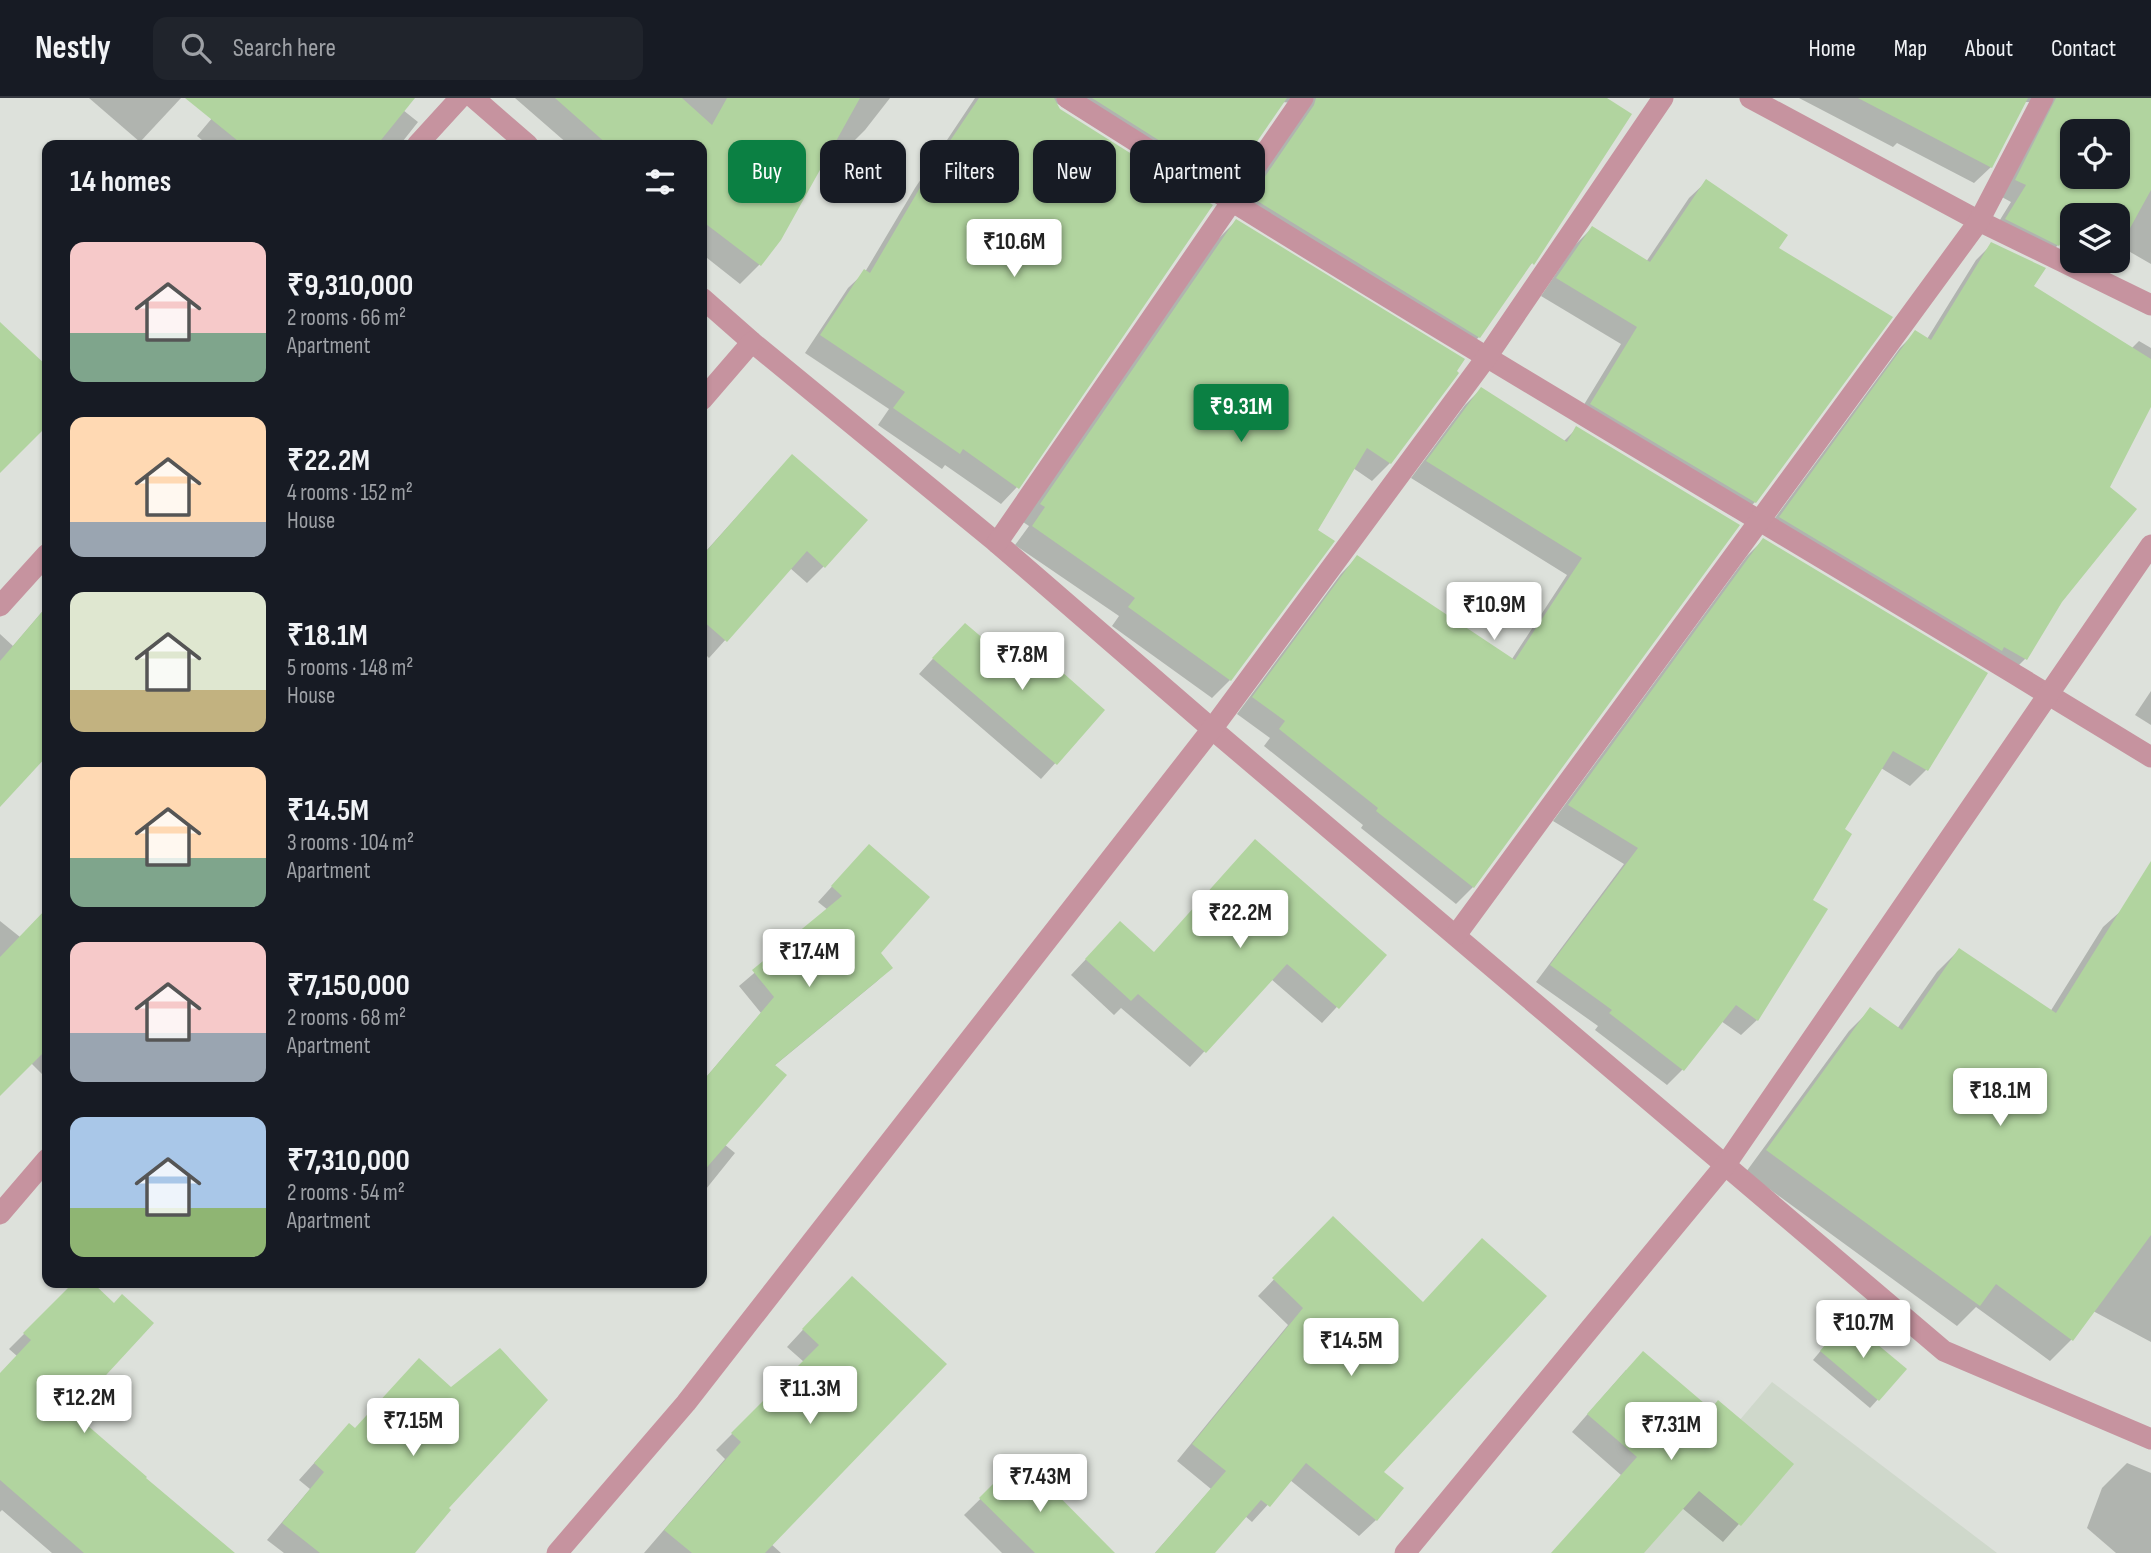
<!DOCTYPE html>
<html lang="en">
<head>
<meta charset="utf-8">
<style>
	:root { --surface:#171b24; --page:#20242c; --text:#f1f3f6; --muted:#9ea1a6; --line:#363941; --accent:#0b8043 }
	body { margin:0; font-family:"Sofia Sans Condensed",sans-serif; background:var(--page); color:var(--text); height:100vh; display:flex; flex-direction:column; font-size:26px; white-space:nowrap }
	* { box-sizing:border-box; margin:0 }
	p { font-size:23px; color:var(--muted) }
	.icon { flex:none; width:38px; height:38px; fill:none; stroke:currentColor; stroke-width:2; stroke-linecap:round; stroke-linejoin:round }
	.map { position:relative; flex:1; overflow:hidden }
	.drawer { position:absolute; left:42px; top:42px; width:665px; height:1148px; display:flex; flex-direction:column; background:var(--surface); border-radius:14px; box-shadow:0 2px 5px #0004 }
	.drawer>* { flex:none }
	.banner { position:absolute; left:728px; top:42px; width:665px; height:63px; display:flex; gap:14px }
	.fabs { position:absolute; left:2060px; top:21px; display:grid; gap:14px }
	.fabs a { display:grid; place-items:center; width:70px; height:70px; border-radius:14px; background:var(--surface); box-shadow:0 2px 5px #0004; font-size:35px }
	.price { position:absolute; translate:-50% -60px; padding:0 16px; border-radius:7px; background:#fff; color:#222; font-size:23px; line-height:46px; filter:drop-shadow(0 2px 4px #0008) }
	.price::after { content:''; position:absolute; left:50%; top:42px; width:21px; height:16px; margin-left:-10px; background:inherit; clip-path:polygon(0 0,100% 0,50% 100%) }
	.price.selected { background:var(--accent); color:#fff }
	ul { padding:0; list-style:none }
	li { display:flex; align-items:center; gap:21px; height:175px; padding:0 28px }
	li span { display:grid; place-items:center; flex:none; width:196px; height:140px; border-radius:14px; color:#555 }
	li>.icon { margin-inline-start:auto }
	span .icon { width:84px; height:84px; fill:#fffc; stroke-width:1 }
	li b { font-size:30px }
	h2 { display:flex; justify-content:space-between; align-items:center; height:84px; padding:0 28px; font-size:30px }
	.chip { padding:0 24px; border-radius:14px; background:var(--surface); box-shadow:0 2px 5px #0004; font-size:24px; line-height:63px }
	.chip.selected { background:var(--accent); color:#fff }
	header { display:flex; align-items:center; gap:42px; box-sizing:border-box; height:98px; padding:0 35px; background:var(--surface); border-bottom:2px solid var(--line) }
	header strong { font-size:33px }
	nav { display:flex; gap:38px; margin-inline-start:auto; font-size:24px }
	.search { width:490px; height:63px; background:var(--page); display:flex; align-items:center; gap:18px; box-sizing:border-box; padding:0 24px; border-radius:14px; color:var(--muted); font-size:26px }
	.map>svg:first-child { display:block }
</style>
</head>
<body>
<header>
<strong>Nestly</strong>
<div class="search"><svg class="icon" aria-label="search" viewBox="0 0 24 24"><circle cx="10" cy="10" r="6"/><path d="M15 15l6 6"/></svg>Search here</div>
<nav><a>Home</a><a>Map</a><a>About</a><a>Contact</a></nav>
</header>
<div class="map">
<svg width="2151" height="1455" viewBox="0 0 2151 1455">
	<rect width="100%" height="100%" fill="#dde1db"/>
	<path fill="#cfd8cb" d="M1772,1284L1997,1455H1627Z"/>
	<g fill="#0003" fill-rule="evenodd">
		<path d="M89,0H181L140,44Z"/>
		<path d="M229,0H413L403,12L418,24L403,43L404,47H208L197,38Z"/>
		<path d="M515,0H890L865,32L846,51L834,43L780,141L759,167L740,186L702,156V72L708,64L702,58V47H689L663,24L640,47H569Z"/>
		<path d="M975,0H1604L1630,17L1532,165L1523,174L1479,239L1462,255L1235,117L1293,5L1282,4L1227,84L1210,101L1053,3L1017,389L1001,406L945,367L942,371L878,327L889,311L805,255L848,190L865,174L915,90Z"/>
		<path d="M1799,0H2151V166L2118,147V117H2072V137L2066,134L2058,147L2042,163L1990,138L2011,104L2000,98L2032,4H2024L1991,69L1974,85L1897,45L1893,49ZM2072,33H2118V79H2072Z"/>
		<path d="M1706,84L1777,151L1890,219L1755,404L1738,421L1574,323L1621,246L1541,198L1575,147L1592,130L1646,164L1689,100Z"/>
		<path d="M1236,123L1390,365L1372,383L1353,370L1316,432L1332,443L1230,582L1212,600L1112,528L1119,518L1015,447L1029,428L1023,424L1218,141Z"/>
		<path d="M1992,146L2032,189L2131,251L2139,243L2151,250V305L2108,390L2061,503L2025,561L2009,577L1764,435L1900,250L1916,234L1927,241L1976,162Z"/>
		<path d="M1481,291L1563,344L1577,330L1738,427L1473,789L1456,806L1361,730L1363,727L1264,648L1270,640L1237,616L1341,476L1357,459L1512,561L1567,477L1411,380L1465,307Z"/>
		<path d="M776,375L824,468L807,485L790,470L709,560L702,553V448L707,452Z"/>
		<path d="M1763,442L1986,576L1926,672L1910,688L1881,670L1843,732L1757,922L1741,937L1721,923L1682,972L1667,987L1595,932L1598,928L1536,884L1624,766L1553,723L1747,458Z"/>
		<path d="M47,508V660L45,662L43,660L0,707V536L13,548Z"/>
		<path d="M950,542L1017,571L1035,553L1103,612L1041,681L919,576Z"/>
		<path d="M2151,593V627L2135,617Z"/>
		<path d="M1255,743L1385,857L1322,925L1271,881L1190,969L1121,910L1114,917L1071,877L1105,841L1153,856Z"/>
		<path d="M855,763L878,855L891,870L876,884L774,968L724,1046L735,1055L702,1096V984L761,915L739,888L828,812L818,804Z"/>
		<path d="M2151,786V1244L2093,1213L2071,1242L2050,1263L1976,1209L1957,1228L1746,1074L1849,933L1870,912L1897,931L1937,874L1959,852L2050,914L2103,829Z"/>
		<path d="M47,811V978L46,980L31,965L0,996V823L20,839Z"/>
		<path d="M1333,1120L1381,1374L1376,1422L1359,1438L1290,1382L1252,1424L1245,1418L1213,1455H1155L1211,1391L1177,1363L1288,1227L1258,1198Z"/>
		<path d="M75,1185H90L114,1207L70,1314L227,1455H52L2,1412L0,1414V1276L17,1258L9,1251Z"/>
		<path d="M612,1185H623L618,1190Z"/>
		<path d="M835,1197L771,1446L781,1455H644L725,1361L716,1352L804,1264L787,1249Z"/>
		<path d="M1839,1231L1905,1271L1870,1310L1813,1262Z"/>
		<path d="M1626,1272L1710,1313L1792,1366L1723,1444L1682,1410L1641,1455H1553L1621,1377L1572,1334Z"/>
		<path d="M333,1344L446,1410L413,1455H284L267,1442L310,1391L299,1382Z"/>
		<path d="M1020,1362L1113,1455H1002L964,1417Z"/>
		<path d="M2127,1365L2151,1375V1455H2116L2087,1430L2102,1390Z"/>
	</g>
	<g fill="#b1d49f" fill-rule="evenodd">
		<path d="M185,0H415L377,47H243Z"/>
		<path d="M555,0H682L712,27L727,0H860L781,142L761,168L702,123V47H608Z"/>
		<path d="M979,0H1054L1060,11L1213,107L1019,391L963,351L960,356L893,310L905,294L820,237L864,171L870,175L931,71Z"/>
		<path d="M1092,0H1287L1228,86Z"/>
		<path d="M1316,0H1607L1632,16L1534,167L1532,165L1480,240L1251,99L1314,7Z"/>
		<path d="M1858,0H2028L1992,70Z"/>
		<path d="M2056,0H2151V92L2124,141L2118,137V117H2072V127L2059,148L2005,121L2026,87L2015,82ZM2072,33H2118V79H2072Z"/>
		<path d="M1706,81L1788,137L1779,150L1893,219L1756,405L1590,306L1637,229L1556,180L1592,128L1650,164Z"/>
		<path d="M1236,121L1465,261L1457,273L1459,275L1391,366L1367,350L1318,432L1335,443L1231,583L1128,509L1135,500L1032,428L1045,409L1040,406Z"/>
		<path d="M1991,144L2046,170L2034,188L2151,261V309L2110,389L2137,411L2062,504L2027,562L2004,549L2002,553L1779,419L1915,232L1931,242Z"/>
		<path d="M0,224L47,268V328L0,375Z"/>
		<path d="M1481,289L1567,344L1576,328L1740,427L1474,790L1376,713L1378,710L1279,631L1285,623L1252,599L1357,457L1515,562L1582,460L1426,363Z"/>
		<path d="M792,356L868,422L825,470L807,453L727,544L702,522V458Z"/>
		<path d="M1763,440L1988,575L1928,673L1893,653L1845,731L1852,736L1813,802L1828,811L1758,923L1736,907L1684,973L1609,915L1612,912L1550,867L1638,750L1568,707Z"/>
		<path d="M47,508V658L0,709V563Z"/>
		<path d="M965,525L1018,570L1035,550L1105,612L1057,667L932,560Z"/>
		<path d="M1255,741L1387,857L1339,911L1287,866L1206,955L1138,896L1131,903L1085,861L1120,823L1154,854Z"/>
		<path d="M869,746L930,799L881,855L893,870L775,967L787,977L702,1075V984L774,899L752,872L842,798L831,788Z"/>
		<path d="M2151,763V1137L2073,1243L1996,1186L1980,1208L1766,1052L1870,909L1902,932L1959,850L2056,915Z"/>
		<path d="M47,810V951L0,998V859Z"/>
		<path d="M1333,1118L1423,1204L1482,1140L1547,1198L1384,1374L1404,1390L1377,1423L1306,1365L1270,1409L1261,1402L1215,1455H1155L1226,1373L1192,1346L1303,1210L1272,1180Z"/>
		<path d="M852,1178L947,1266L765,1455H692L664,1432L741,1344L731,1335L819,1247L802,1231Z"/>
		<path d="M73,1185H93L114,1205L122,1196L154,1225L72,1314L147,1379L146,1380L235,1455H84L0,1382V1275L31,1242L23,1235Z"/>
		<path d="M1847,1221L1907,1271L1879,1303L1820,1253Z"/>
		<path d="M500,1250L548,1302L449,1410L451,1412L415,1455H320L282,1425L324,1374L314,1365L349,1325L355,1330L419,1260L451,1289Z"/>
		<path d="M1643,1253L1711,1311L1718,1302L1794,1366L1741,1428L1699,1393L1644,1455H1551L1637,1359L1587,1316Z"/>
		<path d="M1020,1359L1115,1455H1035L979,1400Z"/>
	</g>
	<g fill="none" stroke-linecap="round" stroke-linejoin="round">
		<g stroke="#c6939f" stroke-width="21">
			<path d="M474,0L528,47"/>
			<path d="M1067,0C1424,227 1790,438 2151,659"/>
			<path d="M1750,0L1979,123L2151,207"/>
			<path d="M417,47L460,0"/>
			<path d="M702,200L752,244L997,445L1212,631L1944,1253L2151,1341"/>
			<path d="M702,302L752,244"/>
			<path d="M997,445L1303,0"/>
			<path d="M0,508L47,456"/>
			<path d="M1456,837L1979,123L2043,0"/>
			<path d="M0,1116L47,1061"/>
			<path d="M557,1455L686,1305L1212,631L1486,260L1663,0"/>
			<path d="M1405,1455L1726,1066L2151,447"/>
		</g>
	</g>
</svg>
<div class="fabs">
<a><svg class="icon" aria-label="locate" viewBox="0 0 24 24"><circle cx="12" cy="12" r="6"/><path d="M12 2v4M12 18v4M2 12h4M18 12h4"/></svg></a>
<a><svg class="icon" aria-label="layers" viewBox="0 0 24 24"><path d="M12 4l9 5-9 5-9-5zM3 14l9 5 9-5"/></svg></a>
</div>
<b class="price" style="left:1014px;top:181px">₹10.6M</b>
<b class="price selected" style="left:1241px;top:346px">₹9.31M</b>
<b class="price" style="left:1494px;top:544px">₹10.9M</b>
<b class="price" style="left:1022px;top:594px">₹7.8M</b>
<b class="price" style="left:1240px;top:852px">₹22.2M</b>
<b class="price" style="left:809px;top:891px">₹17.4M</b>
<b class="price" style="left:2000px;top:1030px">₹18.1M</b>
<b class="price" style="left:1863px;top:1262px">₹10.7M</b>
<b class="price" style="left:1351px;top:1280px">₹14.5M</b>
<b class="price" style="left:810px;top:1328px">₹11.3M</b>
<b class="price" style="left:84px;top:1337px">₹12.2M</b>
<b class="price" style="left:413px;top:1360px">₹7.15M</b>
<b class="price" style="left:1671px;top:1364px">₹7.31M</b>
<b class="price" style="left:1040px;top:1416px">₹7.43M</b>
<div class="banner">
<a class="chip selected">Buy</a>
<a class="chip">Rent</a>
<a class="chip">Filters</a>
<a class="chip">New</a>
<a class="chip">Apartment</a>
</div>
<section class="drawer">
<h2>14 homes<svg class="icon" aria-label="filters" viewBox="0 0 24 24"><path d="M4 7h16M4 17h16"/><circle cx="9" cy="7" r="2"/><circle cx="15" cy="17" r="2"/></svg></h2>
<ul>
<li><span style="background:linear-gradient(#f6c9c9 65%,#7fa58c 0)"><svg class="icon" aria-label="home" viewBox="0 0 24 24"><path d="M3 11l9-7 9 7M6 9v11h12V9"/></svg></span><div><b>₹9,310,000</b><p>2 rooms · 66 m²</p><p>Apartment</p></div></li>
<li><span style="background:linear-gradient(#ffd9b3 75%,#9aa5b1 0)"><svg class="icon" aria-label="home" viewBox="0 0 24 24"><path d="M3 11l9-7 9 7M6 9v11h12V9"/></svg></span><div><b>₹22.2M</b><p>4 rooms · 152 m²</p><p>House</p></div></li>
<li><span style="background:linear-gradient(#dfe7d0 70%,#c2b280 0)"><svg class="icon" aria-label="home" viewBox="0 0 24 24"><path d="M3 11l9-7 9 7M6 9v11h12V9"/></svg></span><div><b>₹18.1M</b><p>5 rooms · 148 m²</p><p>House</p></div></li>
<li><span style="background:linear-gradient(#ffd9b3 65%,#7fa58c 0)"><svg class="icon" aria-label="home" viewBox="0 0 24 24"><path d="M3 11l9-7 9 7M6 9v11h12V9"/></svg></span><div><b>₹14.5M</b><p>3 rooms · 104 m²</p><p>Apartment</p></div></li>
<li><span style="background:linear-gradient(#f6c9c9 65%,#9aa5b1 0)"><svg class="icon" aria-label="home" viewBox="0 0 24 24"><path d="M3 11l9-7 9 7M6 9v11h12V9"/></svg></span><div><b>₹7,150,000</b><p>2 rooms · 68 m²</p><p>Apartment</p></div></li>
<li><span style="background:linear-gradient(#a9c7e8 65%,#8fb573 0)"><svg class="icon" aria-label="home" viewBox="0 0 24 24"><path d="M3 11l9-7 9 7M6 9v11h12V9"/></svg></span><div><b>₹7,310,000</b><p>2 rooms · 54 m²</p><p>Apartment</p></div></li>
</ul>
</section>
</div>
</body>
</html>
